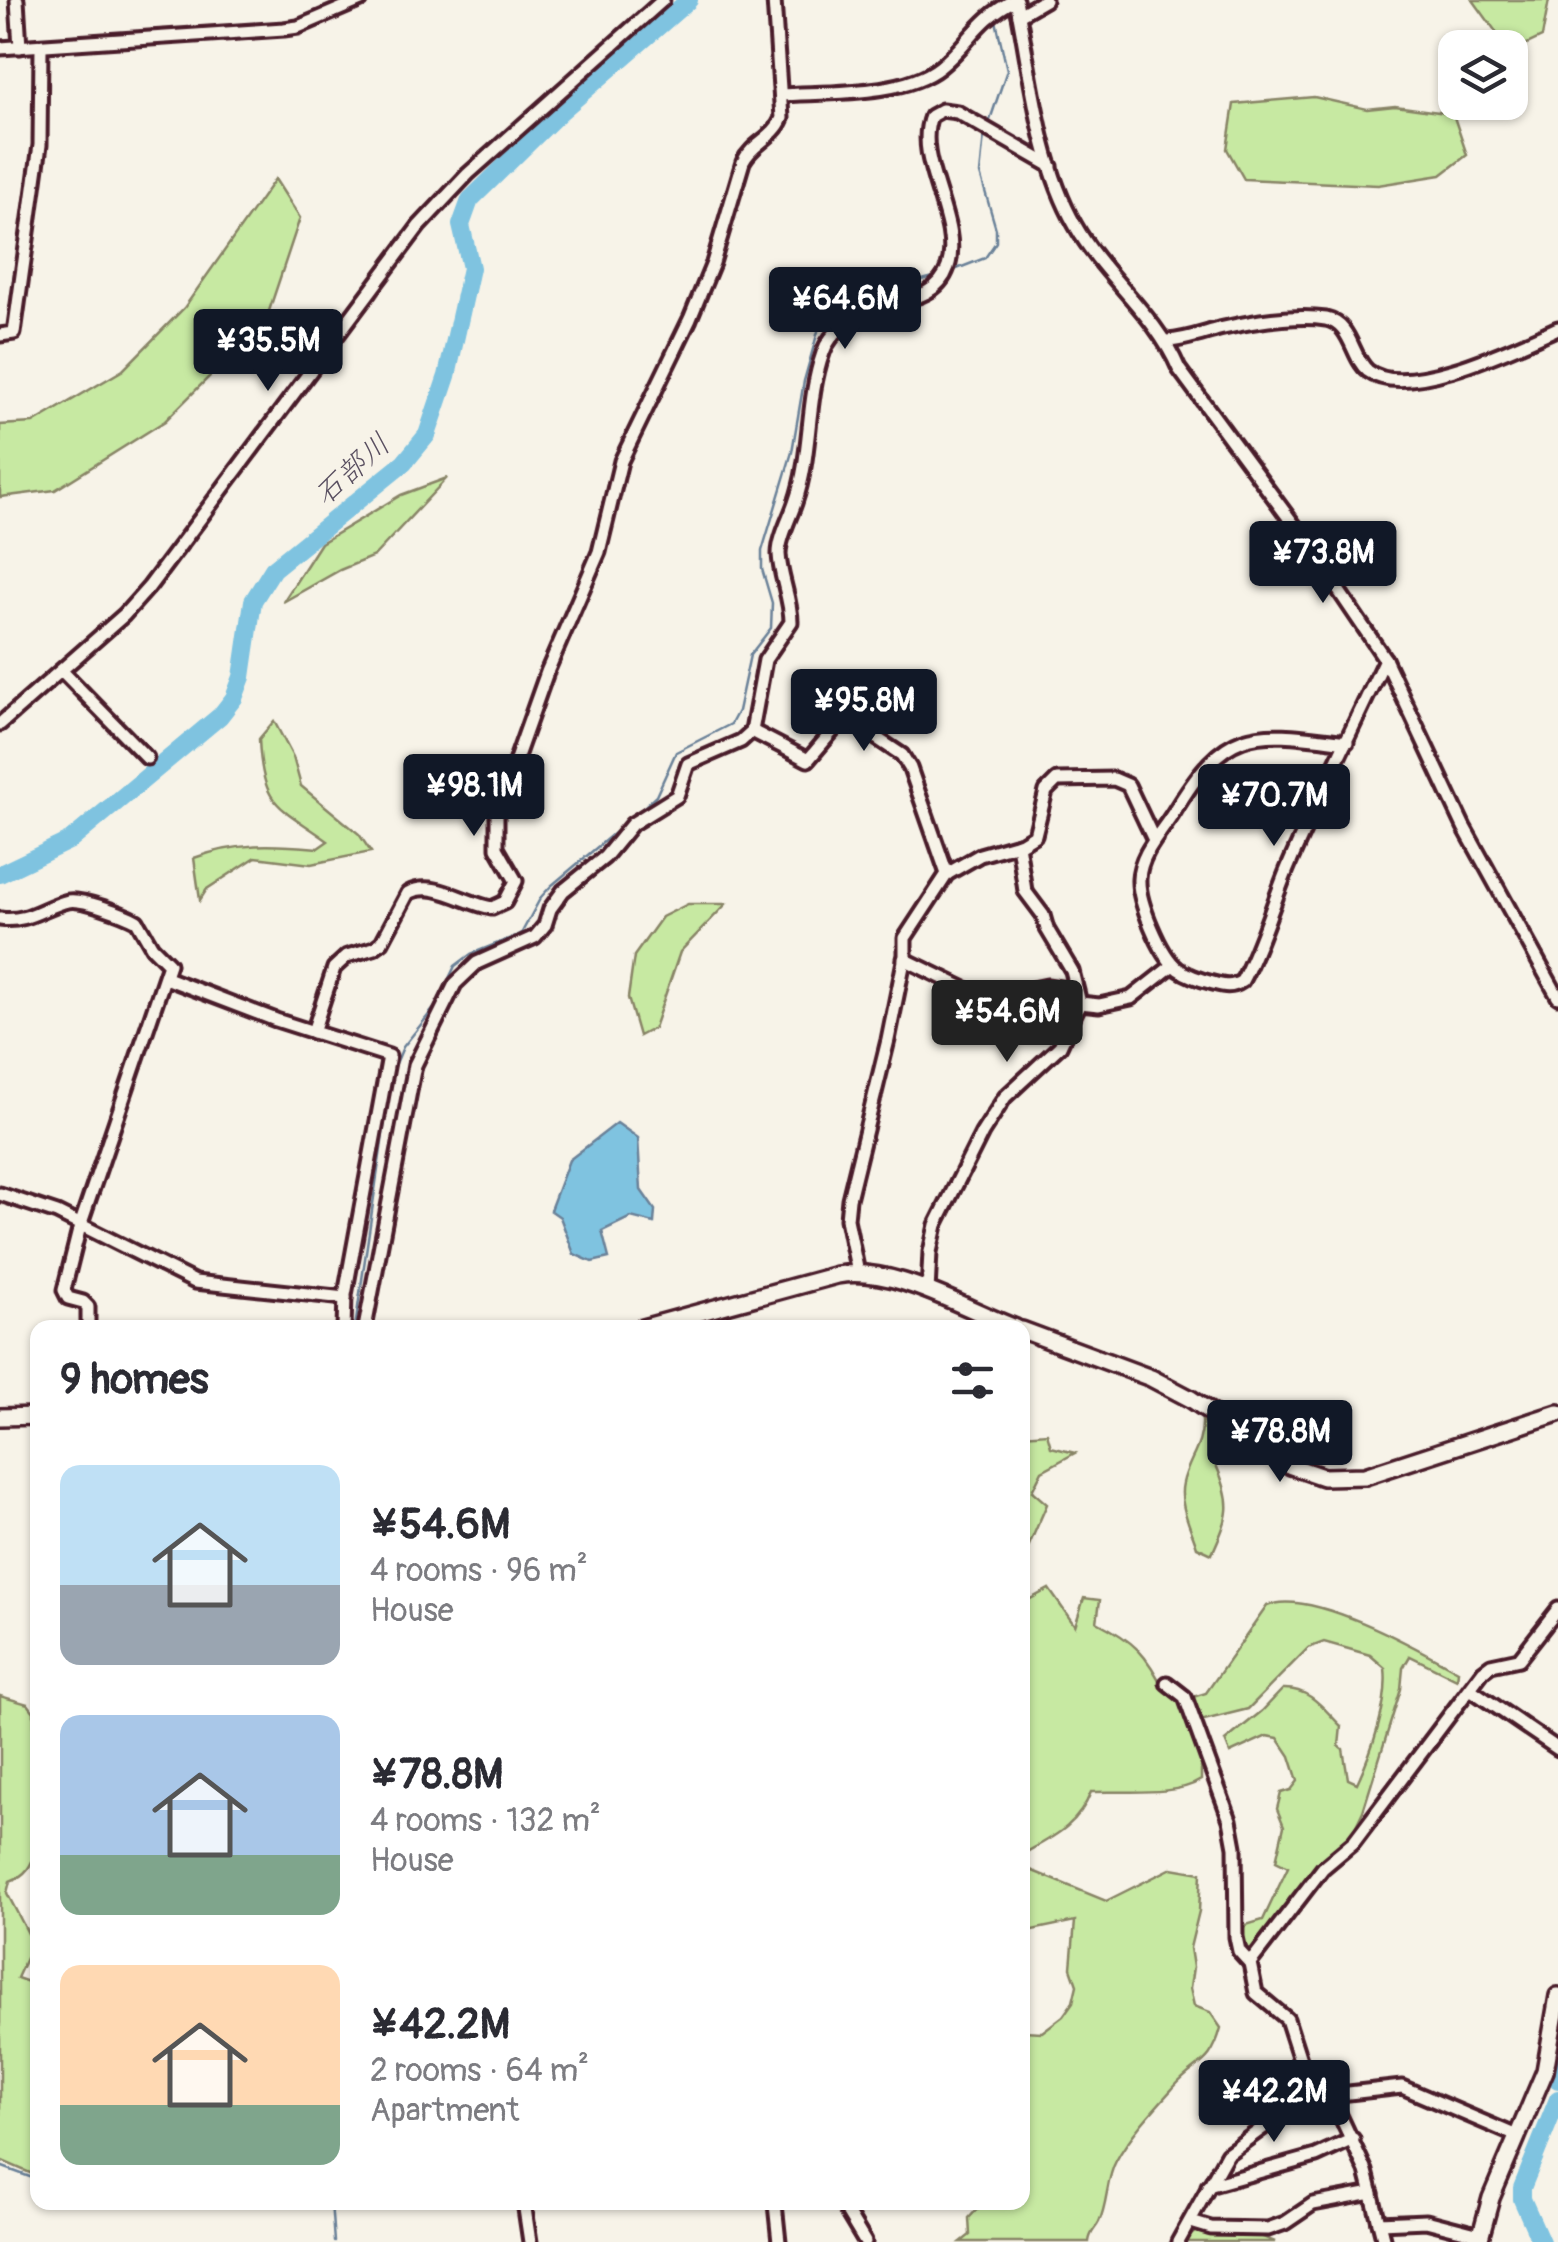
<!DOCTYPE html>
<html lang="en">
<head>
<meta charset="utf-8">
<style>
	:root { --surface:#fff; --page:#f7f7f7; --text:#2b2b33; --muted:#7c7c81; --accent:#111827 }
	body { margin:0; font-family:Pangolin,"Klee One",sans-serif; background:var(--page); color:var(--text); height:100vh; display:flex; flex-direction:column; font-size:38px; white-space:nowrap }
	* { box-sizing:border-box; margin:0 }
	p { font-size:32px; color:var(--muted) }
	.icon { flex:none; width:55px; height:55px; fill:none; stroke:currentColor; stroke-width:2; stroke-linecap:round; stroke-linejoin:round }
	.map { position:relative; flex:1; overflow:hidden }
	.details { position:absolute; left:30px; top:1320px; width:1000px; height:890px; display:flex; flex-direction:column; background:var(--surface); border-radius:20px; box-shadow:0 2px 8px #0004 }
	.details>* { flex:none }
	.controls { position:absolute; left:1438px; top:30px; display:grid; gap:20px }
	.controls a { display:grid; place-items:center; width:90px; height:90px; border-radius:20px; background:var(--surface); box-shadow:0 2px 8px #0004; font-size:50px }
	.price { position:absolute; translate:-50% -85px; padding:0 22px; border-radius:10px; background:var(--accent); color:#fff; font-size:32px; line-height:65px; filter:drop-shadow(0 2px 5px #0008) }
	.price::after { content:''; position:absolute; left:50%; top:60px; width:30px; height:22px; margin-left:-15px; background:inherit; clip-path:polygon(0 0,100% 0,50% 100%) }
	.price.on { background:#222; color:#fff }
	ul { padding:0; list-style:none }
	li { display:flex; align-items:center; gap:30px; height:250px; padding:0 30px }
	li span { display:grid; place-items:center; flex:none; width:280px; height:200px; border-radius:20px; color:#555 }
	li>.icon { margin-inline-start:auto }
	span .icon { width:120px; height:120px; fill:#fffc; stroke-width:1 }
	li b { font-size:42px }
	h2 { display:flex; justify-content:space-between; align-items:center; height:120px; padding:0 30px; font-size:42px }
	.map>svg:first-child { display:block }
</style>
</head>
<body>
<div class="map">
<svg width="1558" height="2242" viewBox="0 0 1558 2242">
	<rect width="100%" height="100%" fill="#f7f3e8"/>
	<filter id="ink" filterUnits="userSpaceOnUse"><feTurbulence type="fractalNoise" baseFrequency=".01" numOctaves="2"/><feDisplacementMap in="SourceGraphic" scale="20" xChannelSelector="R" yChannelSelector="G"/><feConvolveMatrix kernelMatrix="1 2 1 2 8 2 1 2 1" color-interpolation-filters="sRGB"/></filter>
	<g filter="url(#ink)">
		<g fill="#c7e9a2" stroke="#888466" stroke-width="2.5">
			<path d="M1473,0H1549L1542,37L1510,52V48L1507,47Z"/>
			<path d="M1314,97L1367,109L1395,106L1453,114L1467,155L1441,175L1378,185L1244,179L1227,149L1234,104Z"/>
			<path d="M275,179L300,218L266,320L165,421L55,490L0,497V425L33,423L123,370L184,308Z"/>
			<path d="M447,478L374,556L340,570L283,602L321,543L401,495Z"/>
			<path d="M274,721L293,757L301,786L359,834L371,852L311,864L256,857L207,889L200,900L194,858C237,842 273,844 318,848L328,841C278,805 262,807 259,739Z"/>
			<path d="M688,904H726L680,952L654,1028L639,1036L628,998L634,956L662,917Z"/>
			<path d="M1202,1421L1230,1439L1216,1465C1234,1505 1229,1516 1212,1554L1197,1547C1191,1528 1178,1504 1183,1483C1188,1460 1203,1446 1202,1421Z"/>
			<path d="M1047,1433L1051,1447L1075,1453L1042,1471L1032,1491L1047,1504L1027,1550L1023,1551V1435Z"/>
			<path d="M1049,1589L1075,1626L1084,1598L1100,1600L1097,1622C1134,1641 1147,1654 1165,1692L1193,1697L1206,1693L1267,1606C1310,1587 1419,1649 1458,1671L1457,1679L1410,1656L1403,1668L1401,1689L1363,1811L1353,1832L1328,1855L1300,1897L1247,1957L1234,1944L1246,1925L1263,1920L1288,1867L1276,1861L1284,1826L1277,1809L1281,1793L1291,1790L1298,1781L1290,1756L1278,1738L1267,1736L1230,1753L1225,1741L1262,1711L1283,1689C1310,1688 1323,1708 1341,1726L1339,1746L1343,1749L1348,1779L1357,1783C1372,1751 1389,1703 1385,1668L1370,1655L1324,1642L1308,1648L1248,1709L1200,1721L1191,1736L1201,1762V1780C1175,1797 1122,1790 1091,1792C1078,1826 1053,1837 1023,1854V1603Z"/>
			<path d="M0,1696L28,1704L34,1712V1731L37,1732V1849C31,1866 27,1875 10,1881L7,1893L33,1943L17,1978L37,1985V2176L0,2160Z"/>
			<path d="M1023,1867L1106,1901L1172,1868L1201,1873L1199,1911L1190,1948L1193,1967L1190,1988L1194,2006L1210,2012L1221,2028C1210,2068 1198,2060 1174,2087C1154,2109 1130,2135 1116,2161C1106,2179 1108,2203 1099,2222C1095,2230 1090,2232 1089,2242H961L970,2235L969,2218L983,2203L1022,2202L1023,2031L1042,2032L1063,2016L1073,2002L1077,1985L1071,1968L1075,1921L1023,1932Z"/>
			<path d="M1203,2228L1256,2234L1275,2242H1184L1183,2239Z"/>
		</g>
		<path fill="#7fc3e0" stroke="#6a8198" stroke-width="2.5" d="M617,1123L638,1138L641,1190L655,1210L654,1223L631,1217L602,1231L609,1258L592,1262L574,1254L560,1217L550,1210L569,1160Z"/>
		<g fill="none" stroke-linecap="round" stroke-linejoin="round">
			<g stroke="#6a8198" stroke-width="2.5">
				<path d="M989,123L1007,70L995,16"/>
				<path d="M949,272L985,258L996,242V229L980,174L984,135"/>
				<path d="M633,817L656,796L676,752L731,724L738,711L750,655L771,628L772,603L762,569V551L792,452L804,381L820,324L852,299L937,276"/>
				<path d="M355,1328L392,1073L403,1047L435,1007L455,966L471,954L521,934L541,897L551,886L627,822"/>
				<path d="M0,2166L38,2180"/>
				<path d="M331,2202L334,2242"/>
			</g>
			<g stroke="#7fc3e0" stroke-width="18">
				<path d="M0,874L71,840L220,716L234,698L242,677L253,601L273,569L404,463L427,435L447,376L471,268L461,225L470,200L559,113L689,0"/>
				<path d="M1558,2053V2080"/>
				<path d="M1541,2242L1522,2199V2188L1558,2099"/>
			</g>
			<g stroke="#4a1f2b" stroke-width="19">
				<g id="minor">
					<path d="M17,0L20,47"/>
					<path d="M1016,0C1031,72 1038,161 1075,225C1104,277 1155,313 1179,369L1297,529L1385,659L1464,827L1558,997"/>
					<path d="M1019,15L1045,0"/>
					<path d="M0,48L284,29L298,27L361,0"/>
					<path d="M781,95C827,92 904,96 940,67C970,43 977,19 1015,0"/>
					<path d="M0,335L14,333L40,145L41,47"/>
					<path d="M1167,341C1185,340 1201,334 1219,329C1251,322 1293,314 1326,319C1352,324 1351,357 1368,371C1407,401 1519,345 1558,328"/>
					<path d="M62,671L147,758"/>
					<path d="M0,724L124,615L149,587L419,226L468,174L663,0"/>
					<path d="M752,731L808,760L836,727L847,723L860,727L902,755L910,768L947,874"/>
					<path d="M1347,742C1252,730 1227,724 1174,812C1162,832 1140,853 1139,879C1138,901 1160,955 1178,969C1188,976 1201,980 1213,983C1224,986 1232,988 1242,981C1261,946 1272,905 1288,867C1318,797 1353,728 1385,659"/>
					<path d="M0,919C28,923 43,907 68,901C82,898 124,914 137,921L152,947L169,964L80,1226L64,1290L68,1298L83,1302L88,1307V1328"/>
					<path d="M904,959L986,999L1047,986L1067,989L1080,1003L1099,1005L1131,998L1173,965"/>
					<path d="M166,978L276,1020L389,1056L345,1295L344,1328"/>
					<path d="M313,1032L334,968L347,956L374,948L382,942L408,893C433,879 466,904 492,908L505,902L516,881L497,848V813L547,672L599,552L621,461L690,319L713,263L743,162C752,143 774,138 782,118L774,0"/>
					<path d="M0,1194L57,1213L195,1282L345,1298"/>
					<path d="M858,1273L847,1219L849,1199L888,1040L905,956V938L947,874L980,855L1022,843L1035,835L1046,791L1057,780L1114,779L1128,785L1154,840"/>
					<path d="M928,1292L930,1252L936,1225L982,1133L1005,1097L1060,1046L1080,1003L1072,971L1047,929L1043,915L1025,891L1018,844"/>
					<path d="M365,1328L415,1065L455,984L477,963L535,937L545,925L550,909L563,891L605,857L632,824L677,796L688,764L741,741L752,731L765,660L791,622C791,599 780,577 779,554C779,538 790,518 795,503C812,455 806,401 823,353C827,340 836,331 846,323C880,295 933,310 948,267C963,222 913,160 931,116L942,110L957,112L1051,166"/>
					<path d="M1167,1683L1185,1697L1230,1820L1235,1847L1236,1937L1239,1951L1250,1963"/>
					<path d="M1470,1689L1558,1749"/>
					<path d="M1331,2096L1366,2171L1384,2242"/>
					<path d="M1312,2097L1287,2019L1256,1993L1250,1963L1323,1868L1354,1842L1483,1671L1491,1665L1519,1659L1558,1609"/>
					<path d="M1208,2186L1316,2156L1353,2139"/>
					<path d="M524,2202L530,2242"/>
					<path d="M841,2202L865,2242"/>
					<path d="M775,2204L779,2242"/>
					<path d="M1191,2222L1211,2228L1268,2229L1285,2223L1313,2204L1372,2193"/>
					<path d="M1379,2223L1426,2221L1480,2235"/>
					<path d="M1178,2242L1227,2154L1304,2098L1402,2087L1517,2136"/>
				</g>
			</g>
			<g stroke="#4a1f2b" stroke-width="22">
				<g id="tertiary">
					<path d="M642,1328L837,1275C894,1265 962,1308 1016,1328"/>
					<path d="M1022,1330L1151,1378L1191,1399L1291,1466L1323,1477L1365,1476L1558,1413"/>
					<path d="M0,1417L38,1416"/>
					<path d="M1479,2242L1491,2198L1545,2071L1558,1996"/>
				</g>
			</g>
			<use href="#minor" stroke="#f7f3e8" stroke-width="11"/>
			<use href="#tertiary" stroke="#f7f3e8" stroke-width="15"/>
		</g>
	</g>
	<g text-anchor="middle" stroke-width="8" stroke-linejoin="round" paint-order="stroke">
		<g font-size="30" font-style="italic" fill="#5a5061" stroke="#f7f3e8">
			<text transform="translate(352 469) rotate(-42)" y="10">石部川</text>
		</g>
	</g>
</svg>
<div class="controls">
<a><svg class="icon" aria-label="layers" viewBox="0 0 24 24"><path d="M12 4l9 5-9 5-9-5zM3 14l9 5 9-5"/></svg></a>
</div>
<b class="price" style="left:845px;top:352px">¥64.6M</b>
<b class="price" style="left:268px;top:394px">¥35.5M</b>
<b class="price" style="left:1323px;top:606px">¥73.8M</b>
<b class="price" style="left:864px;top:754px">¥95.8M</b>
<b class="price" style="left:474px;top:839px">¥98.1M</b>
<b class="price" style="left:1274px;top:849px">¥70.7M</b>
<b class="price on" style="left:1007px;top:1065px">¥54.6M</b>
<b class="price" style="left:1280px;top:1485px">¥78.8M</b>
<b class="price" style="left:1274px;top:2145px">¥42.2M</b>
<section class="details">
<h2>9 homes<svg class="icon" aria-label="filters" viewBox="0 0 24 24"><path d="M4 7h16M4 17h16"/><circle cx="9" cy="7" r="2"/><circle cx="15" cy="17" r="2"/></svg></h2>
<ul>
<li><span style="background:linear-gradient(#bfe0f5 60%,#9aa5b1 0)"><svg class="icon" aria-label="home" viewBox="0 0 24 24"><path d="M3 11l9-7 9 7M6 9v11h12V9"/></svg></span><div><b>¥54.6M</b><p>4 rooms · 96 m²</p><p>House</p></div></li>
<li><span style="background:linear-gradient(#a9c7e8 70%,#7fa58c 0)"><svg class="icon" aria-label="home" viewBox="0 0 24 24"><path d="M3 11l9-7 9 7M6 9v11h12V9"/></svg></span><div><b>¥78.8M</b><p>4 rooms · 132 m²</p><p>House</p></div></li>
<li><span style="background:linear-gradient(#ffd9b3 70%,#7fa58c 0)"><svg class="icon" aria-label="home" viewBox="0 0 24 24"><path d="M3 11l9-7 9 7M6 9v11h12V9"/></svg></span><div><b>¥42.2M</b><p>2 rooms · 64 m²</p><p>Apartment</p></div></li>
</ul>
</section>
</div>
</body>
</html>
